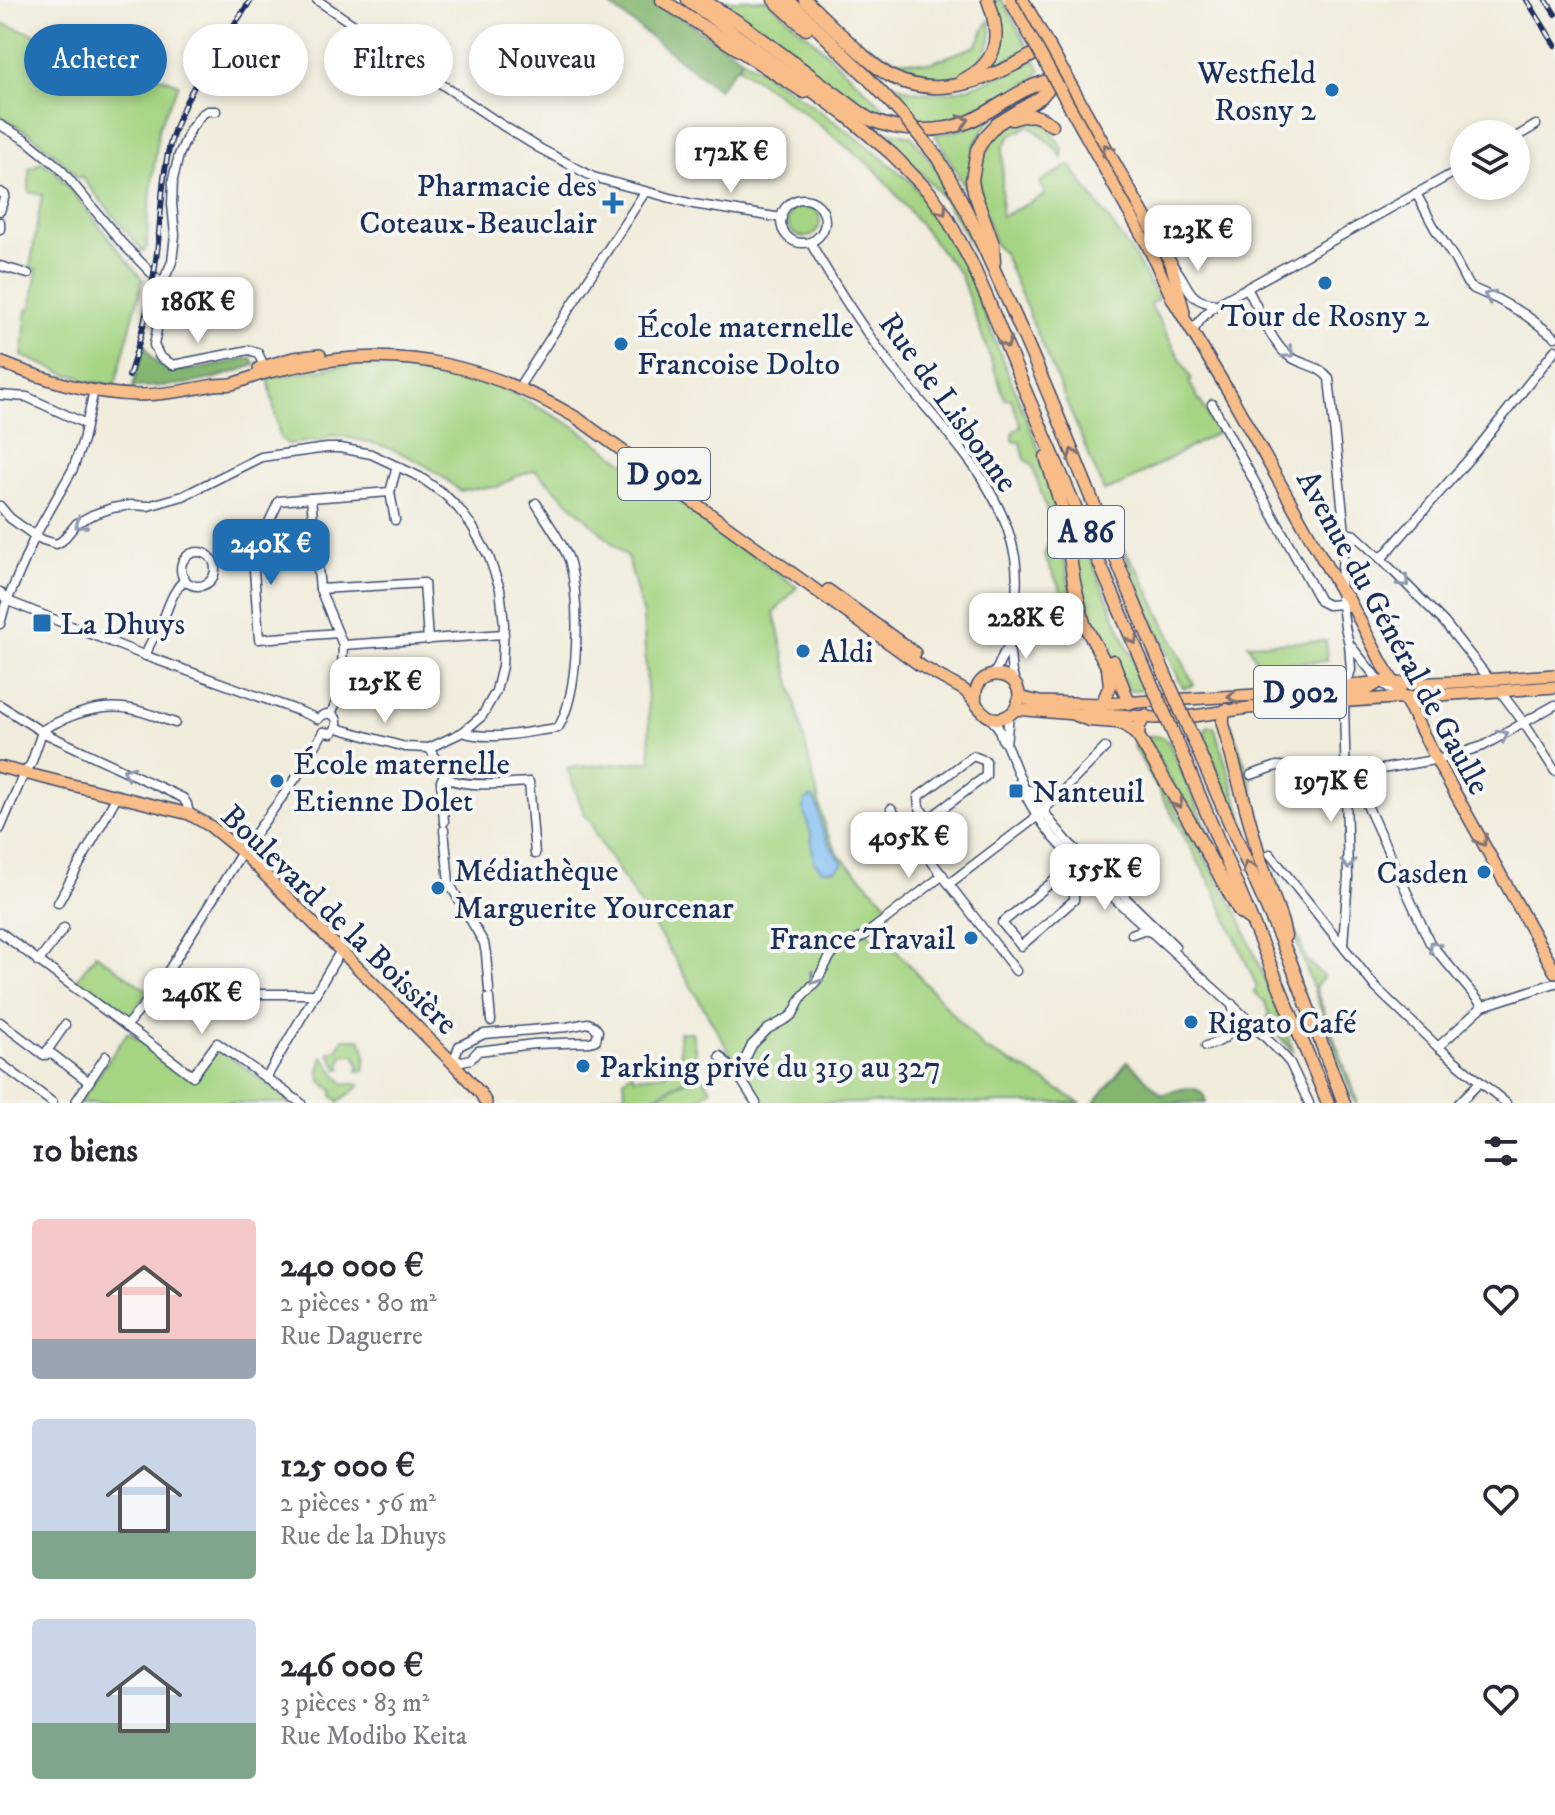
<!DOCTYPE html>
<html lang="fr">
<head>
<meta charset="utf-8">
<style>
	:root { --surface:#fff; --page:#f7f7f7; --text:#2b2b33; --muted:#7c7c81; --accent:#1f6fb2 }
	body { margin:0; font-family:"IM FELL DW Pica",serif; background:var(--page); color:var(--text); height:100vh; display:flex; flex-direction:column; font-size:30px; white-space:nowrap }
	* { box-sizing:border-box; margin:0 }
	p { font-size:26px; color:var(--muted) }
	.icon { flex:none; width:44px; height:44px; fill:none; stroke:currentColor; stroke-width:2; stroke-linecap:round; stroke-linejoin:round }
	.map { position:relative; height:1103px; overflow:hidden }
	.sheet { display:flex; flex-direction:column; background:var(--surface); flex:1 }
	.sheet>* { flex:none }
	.top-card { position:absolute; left:24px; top:24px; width:800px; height:72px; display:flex; gap:16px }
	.buttons { position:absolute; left:1450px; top:120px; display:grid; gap:16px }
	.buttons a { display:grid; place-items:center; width:80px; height:80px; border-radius:50%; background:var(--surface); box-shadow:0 4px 12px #0003; font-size:40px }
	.price { position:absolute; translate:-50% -68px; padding:0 18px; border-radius:16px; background:#fff; color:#222; font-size:26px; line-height:52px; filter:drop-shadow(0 2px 4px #0008) }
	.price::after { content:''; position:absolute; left:50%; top:48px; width:24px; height:18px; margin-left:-12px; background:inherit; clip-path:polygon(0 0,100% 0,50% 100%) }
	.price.selected { background:var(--accent); color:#fff }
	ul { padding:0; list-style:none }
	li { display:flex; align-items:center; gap:24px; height:200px; padding:0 32px }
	li span { display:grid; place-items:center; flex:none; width:224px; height:160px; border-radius:8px; color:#555 }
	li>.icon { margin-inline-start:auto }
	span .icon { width:96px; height:96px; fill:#fffc; stroke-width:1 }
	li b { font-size:34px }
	h2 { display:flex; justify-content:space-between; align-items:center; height:96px; padding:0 32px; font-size:34px }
	.tag { padding:0 28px; border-radius:36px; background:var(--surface); box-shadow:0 4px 12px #0003; font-size:28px; line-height:72px }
	.tag.selected { background:var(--accent); color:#fff }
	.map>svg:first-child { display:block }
</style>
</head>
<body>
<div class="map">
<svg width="1555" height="1103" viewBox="0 0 1555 1103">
	<rect width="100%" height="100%" fill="#f6f6f2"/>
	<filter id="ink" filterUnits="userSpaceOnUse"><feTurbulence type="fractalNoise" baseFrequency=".0125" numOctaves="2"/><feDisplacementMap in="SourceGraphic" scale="16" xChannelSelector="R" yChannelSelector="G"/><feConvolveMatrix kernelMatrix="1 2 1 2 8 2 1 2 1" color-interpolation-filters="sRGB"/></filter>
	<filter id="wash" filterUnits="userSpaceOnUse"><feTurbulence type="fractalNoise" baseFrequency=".006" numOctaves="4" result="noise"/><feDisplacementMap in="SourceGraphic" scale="32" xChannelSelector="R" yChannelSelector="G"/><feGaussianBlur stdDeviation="1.8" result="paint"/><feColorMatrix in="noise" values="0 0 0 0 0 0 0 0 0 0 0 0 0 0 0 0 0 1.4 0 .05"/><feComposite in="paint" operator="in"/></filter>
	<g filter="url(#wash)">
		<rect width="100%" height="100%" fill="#f1ecdb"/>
		<g fill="#a5d482" stroke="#608270" stroke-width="2">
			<path d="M706,0H767L813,40L900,123L891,122L867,113Z"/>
			<path d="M994,0H1002L1029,49L996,65C1004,39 1006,25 994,0Z"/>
			<path d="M989,20C993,29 991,35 989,44C979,77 940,83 910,77C894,73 880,61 868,51L870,47L896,60L930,63L976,46Z"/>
			<path d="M0,23L122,62L179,84L159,126L148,217L147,247L143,252L81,176L78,178C54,150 32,133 0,116Z"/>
			<path d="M743,59L806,101L865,144L910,181L934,212L959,252L1042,457L1055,509L1075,619L1044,555L1053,530L1032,464L1025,460L1021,443L1013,441V432L1021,426L1011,399H1005L960,274L877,171L802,111L738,67Z"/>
			<path d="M1035,60L1041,70L1034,79C998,99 967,117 926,124L874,74C885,79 897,86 909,90C954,102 994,77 1035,60Z"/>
			<path d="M994,117C966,145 971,162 973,199L970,200L956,170L935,135L965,129Z"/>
			<path d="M1029,118L1048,127L1063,149L1062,158L1057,150L1030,125L1010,136L1003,147L1001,217L1045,195L1040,182L1070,165L1133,254L1158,299L1150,304L1192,380L1189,382L1218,432L1121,485L1104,491L1003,252L996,246C986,214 969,183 986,151C989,145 992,139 996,135C1005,126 1018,122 1029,118Z"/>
			<path d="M870,127L911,136L931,161L950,191L983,261L980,262C966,236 953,210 934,187C915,165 891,147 870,127Z"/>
			<path d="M42,162L55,171L143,280L115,385L83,381L80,376L69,375L22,356L27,309L31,308L37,269L30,268L42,195L29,192V169Z"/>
			<circle cx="804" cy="221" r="16"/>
			<path d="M347,365L423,369L498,386L574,426L797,587L774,613L826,831L839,855L890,906V912L866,930L876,943L893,947L984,1049L1026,1070L1080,1103H761L743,1077L744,1066L735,1061L675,959L595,834L592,822L585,816L567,768L651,761L643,616L628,558L535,470L515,477L497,487L479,488L460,491C422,457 381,441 331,435L323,440L288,444L280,438L268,378Z"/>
			<path d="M1067,502L1145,689L1128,691L1108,642L1088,611L1079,589L1066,505Z"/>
			<path d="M1120,544L1140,573L1194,685L1183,688Z"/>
			<path d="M1326,641L1327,661L1258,664L1248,644Z"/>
			<path d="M1230,722L1252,784L1253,792L1272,867L1307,961L1324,977L1315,987L1358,1103H1355L1274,881L1256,825Z"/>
			<path d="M1209,726H1214L1253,850L1252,854L1206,741L1205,729Z"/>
			<path d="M1145,736C1155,736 1163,735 1169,743L1219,856L1216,858Z"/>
			<path d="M1137,744L1239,916L1294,1052L1265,1021L1269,1015L1265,1002L1254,992L1257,987L1215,891L1133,745Z"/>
			<path d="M96,954L148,991L129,1019L76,981Z"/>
			<path d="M128,1032L193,1079L216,1046L292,1103H79Z"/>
			<path d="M679,1032H692L699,1071L642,1103H605L604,1097L625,1094L624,1079L629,1074L633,1073L634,1077L666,1074V1071L681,1069Z"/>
			<path d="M343,1039H360C366,1049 367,1058 364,1070L357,1071L359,1068L356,1055H343L340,1065L342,1068L338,1069L329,1053L338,1049Z"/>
			<path d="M323,1057L344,1084H359L360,1086L338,1102V1100L332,1096L333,1091L321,1081L319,1070Z"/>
			<path d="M700,1072L711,1089L693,1103H647Z"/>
		</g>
		<g fill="#84b670" stroke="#507267" stroke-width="2">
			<path d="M603,0H655L743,59L718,89Z"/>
			<path d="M144,342C148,351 151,358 158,364C176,379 225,363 247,358H251L255,365C209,382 182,387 133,387Z"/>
			<path d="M1128,1061L1162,1095C1178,1090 1201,1079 1206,1103H1094Z"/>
		</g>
		<path fill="#7ebef2" stroke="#4c76a8" stroke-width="2" d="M812,797C820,805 818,817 822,828C826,841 834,851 842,862V865L834,870H822L814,861L811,834L803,808L805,801Z"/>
	</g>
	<g filter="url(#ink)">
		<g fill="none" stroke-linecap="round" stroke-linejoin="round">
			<g stroke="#3b4b71" stroke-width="11">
				<g id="minor">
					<path d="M317,0L502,125L539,148L593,177L693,204L782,218"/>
					<path d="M216,111H207L201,115L190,130L179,155L173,179L172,204L175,235L172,262L162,284L163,300L154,345L160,357L173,365L249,350L258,353L264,366"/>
					<path d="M0,125L26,140L59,167L122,243L162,284"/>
					<path d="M1516,137L1536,125"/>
					<path d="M0,192L5,195L0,211"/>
					<path d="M1416,193L1434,227L1454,258L1467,283L1472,288L1497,299L1524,314L1555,337"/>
					<circle cx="803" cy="221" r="22"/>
					<path d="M0,222V229"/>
					<path d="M810,242C833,282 859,323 887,360C933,421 1001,478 1015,557C1020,587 1013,618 1008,648L1010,653L1012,673L1016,684"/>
					<path d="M0,266L28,274"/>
					<path d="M1174,267C1190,285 1186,301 1215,304"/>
					<path d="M1247,288C1258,307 1270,339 1286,354C1299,365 1318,364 1329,378L1345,533L1340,590L1345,627L1349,644L1351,670L1345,686"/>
					<path d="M1192,333C1206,307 1222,301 1247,288L1464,167"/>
					<path d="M522,382L645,192"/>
					<path d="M0,395L27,397L86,424"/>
					<path d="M1212,404L1320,601L1328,605L1342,604"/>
					<path d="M390,492L395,520"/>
					<path d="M311,498L279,501L253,556L259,639L338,633"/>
					<path d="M0,506L10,518L35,536L43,540L56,544L62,541L77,523L92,515L112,508L131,505L148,506L183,496L261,457L327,448H340L371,454L420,477L444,494L459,509L472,526L489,557L500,589L504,624L502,666L496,691L482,716L463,732L429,748L405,747L337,728"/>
					<path d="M1345,533L1355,535L1381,559L1444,622L1490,680"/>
					<circle cx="198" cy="569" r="17"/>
					<path d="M1381,559L1475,452L1555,350"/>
					<path d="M320,589L424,583L428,640"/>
					<path d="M0,592L8,601"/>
					<path d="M8,601L146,656L299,711L318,719"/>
					<path d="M0,624L5,606L35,536L73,469L83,440L94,390"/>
					<path d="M343,645L504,634"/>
					<path d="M1350,645L1380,682L1399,694"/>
					<path d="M146,656C148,644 155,636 160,626C169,608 170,594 185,579"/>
					<path d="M992,675C1001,667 1000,655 1008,648"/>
					<path d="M1500,691L1524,723L1555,771"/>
					<path d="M0,705L42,732L183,798L187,804L189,814"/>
					<path d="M331,714L341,691L343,645L320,589L311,498L390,492L397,466"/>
					<path d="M990,718L998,727L1002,739L1006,744L1025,790L1024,793C1035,814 1049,834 1066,851C1083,868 1101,882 1116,900L1243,1015L1284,1056L1290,1063L1309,1103"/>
					<path d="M318,719C330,706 345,720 332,733L323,732"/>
					<path d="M42,732L44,729C70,715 100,703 131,709C146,712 160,718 175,723"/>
					<path d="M463,732C490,742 530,731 558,728C580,692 580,603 570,563C566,547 545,519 536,503"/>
					<path d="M1006,744L1009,715"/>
					<path d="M429,748C436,756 439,770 445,776C458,789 511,783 529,782L535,854"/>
					<path d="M1347,771L1361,792L1430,943L1483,1006"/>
					<path d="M1251,775L1277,766L1347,771L1382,769L1445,758L1483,746L1555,705"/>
					<path d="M1025,790H1030L1052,823L1068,842L1175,946"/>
					<path d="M891,809L1016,971"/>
					<path d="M444,822L441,781L444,775"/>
					<path d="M0,829L24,773L31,764L42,732"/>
					<path d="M444,830L449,883L484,943L486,954L489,990"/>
					<path d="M910,833L986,776V761L973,756L918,797L919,807L929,820"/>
					<path d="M1270,854L1376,988L1438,1047L1506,1103"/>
					<path d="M1056,879C1069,881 1075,887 1074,900L1021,946L1002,923Z"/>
					<path d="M950,883L1038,816L1105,748"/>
					<path d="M58,903L117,796"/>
					<path d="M0,932L193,1076L217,1043L301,1103"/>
					<path d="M1132,934L1143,930L1150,932"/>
					<path d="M1343,944L1348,878L1344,702"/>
					<path d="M38,962L64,928"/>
					<path d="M154,994H315"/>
					<path d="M489,998L491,1021"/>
					<path d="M0,1022L44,1055L52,1054L89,1082"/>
					<path d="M588,1023L594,1026L598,1031L596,1040L590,1042L534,1044L478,1051L471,1059L453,1063L459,1046L484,1034L567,1027Z"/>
					<path d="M126,1026L154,994L242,852L304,767L323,732"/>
					<path d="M1206,1046C1230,1040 1238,1028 1232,1004"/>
					<path d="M1438,1047L1483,1006L1555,983"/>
					<path d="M45,1054L65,1025"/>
					<path d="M720,1056L742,1081L756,1103"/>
					<path d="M0,1063L53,1103"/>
					<path d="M737,1076L752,1045L768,1029L788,1018L793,1014L802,997L817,980L831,955L865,935L943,875"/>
					<path d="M266,1078L340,952"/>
					<path d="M75,1103L106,1056"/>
					<path d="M1459,1103L1480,1082"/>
				</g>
			</g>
			<g stroke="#3b4b71" stroke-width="14">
				<g id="major">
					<path d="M1023,0L1171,263L1184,312"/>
					<path d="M1127,209L1147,244L1173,300L1230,394L1340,590L1348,598L1383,665L1410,708L1436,759L1555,972"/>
					<path d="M0,362C43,379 89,394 136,395C163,395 188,390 214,385C220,384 226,385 232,384C242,381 252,377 261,374C275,370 289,368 303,365C404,344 490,367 577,418L921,666L964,690C977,701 985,727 1007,716C1013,713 1017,708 1018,702C1027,669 969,663 976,703"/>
					<path d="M259,368L293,358L320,355"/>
					<path d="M828,590L915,653"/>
					<path d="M1343,696L1362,693L1378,683"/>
					<path d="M1019,697L1040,702L1102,704L1290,693L1330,690L1345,686L1380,682L1410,684L1456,682L1555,675"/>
					<path d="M1015,709L1074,714L1120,715L1156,718L1187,717L1248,708L1555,687"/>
					<path d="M0,767L189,814L210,826L242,852L453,1063L481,1094L486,1103"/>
				</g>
			</g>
			<g stroke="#3b4b71" stroke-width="15">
				<g id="highway">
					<path d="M662,0L804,92"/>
					<path d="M688,0L847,116L892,154L930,193L945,214L970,260L987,298L1024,388L1148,676"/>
					<path d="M703,0L743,25L869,119C899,132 937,134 968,122C991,112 1012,95 1035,85C1045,81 1055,79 1065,74"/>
					<path d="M774,0L806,29"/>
					<path d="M788,0L865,75L905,118"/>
					<path d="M805,0C824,19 843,37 863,55C872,63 882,72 892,77C946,104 1002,72 1049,46"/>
					<path d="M963,80C1000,62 1001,34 988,0"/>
					<path d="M1012,119C1031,113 1036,114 1052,125"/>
					<path d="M937,157C966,204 987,255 1010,305C1065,426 1110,551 1164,672"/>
					<path d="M994,262L993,244L974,191L972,180L977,150L985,137L997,124L1041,97L1057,78"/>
					<path d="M1046,457L1062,508L1074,582L1084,624L1108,668L1110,686L1102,704"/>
					<path d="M1113,661L1129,703"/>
					<path d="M1226,710L1223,714V724L1260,859L1282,923L1285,936"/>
					<path d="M1074,714L1089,720L1117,722L1126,725L1138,736L1188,819L1240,912L1250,919"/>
					<path d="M1138,736L1139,726L1145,716"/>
					<path d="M1194,741L1291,963L1344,1103"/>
					<path d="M1177,742L1328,1103"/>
				</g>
			</g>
			<use href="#minor" stroke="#fff" stroke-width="8"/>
			<use href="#major" stroke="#f8bd89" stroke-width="11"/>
			<use href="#highway" stroke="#f8bd89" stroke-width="12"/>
			<g stroke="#1b2f5e" stroke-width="6">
				<g id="rail">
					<path d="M1527,0L1555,45"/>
					<path d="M1546,0L1555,14"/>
					<path d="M129,376C142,335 152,295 157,252C162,211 161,170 174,131C190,83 223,42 251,0"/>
				</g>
			</g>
			<use href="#rail" stroke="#f6f6f2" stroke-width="3" stroke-dasharray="9" stroke-linecap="butt"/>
			<g stroke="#3b4b71" stroke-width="14" stroke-linecap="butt">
				<path id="major-bridge" d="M1010,0L1127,209"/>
			</g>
			<g stroke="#3b4b71" stroke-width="15" stroke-linecap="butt">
				<g id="highway-bridge">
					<path d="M905,118L937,157"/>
					<path d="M1164,672L1194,741"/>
					<path d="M1148,676L1177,742"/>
				</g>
			</g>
			<use href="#major-bridge" stroke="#f8bd89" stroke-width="11"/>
			<use href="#highway-bridge" stroke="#f8bd89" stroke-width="12"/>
		</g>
		<defs><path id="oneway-chevron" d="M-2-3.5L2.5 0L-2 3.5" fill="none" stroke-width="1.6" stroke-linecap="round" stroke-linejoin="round" transform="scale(2)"/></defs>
		<g stroke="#7e6f71">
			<use href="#oneway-chevron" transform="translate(964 121) rotate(-19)"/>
			<use href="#oneway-chevron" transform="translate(1107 149) rotate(-120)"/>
			<use href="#oneway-chevron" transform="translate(942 210) rotate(57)"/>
			<use href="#oneway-chevron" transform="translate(1006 343) rotate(68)"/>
			<use href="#oneway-chevron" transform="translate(1073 454) rotate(-111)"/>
			<use href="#oneway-chevron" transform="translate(1133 639) rotate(67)"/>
			<use href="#oneway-chevron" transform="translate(1233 697) rotate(175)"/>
			<use href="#oneway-chevron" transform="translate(1178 803) rotate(59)"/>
			<use href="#oneway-chevron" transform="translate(1482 841) rotate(61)"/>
			<use href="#oneway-chevron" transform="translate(1248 866) rotate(-114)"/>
		</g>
		<g stroke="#8d97ae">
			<use href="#oneway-chevron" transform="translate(1489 296) rotate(-156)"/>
			<use href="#oneway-chevron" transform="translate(1289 353) rotate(37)"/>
			<use href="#oneway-chevron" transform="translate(80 524) rotate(143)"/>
			<use href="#oneway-chevron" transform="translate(1404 582) rotate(45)"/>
			<use href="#oneway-chevron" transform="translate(1503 735) rotate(-29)"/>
			<use href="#oneway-chevron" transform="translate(128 772) rotate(-155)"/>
			<use href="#oneway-chevron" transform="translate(1348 864) rotate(89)"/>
			<use href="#oneway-chevron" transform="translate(1434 946) rotate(-125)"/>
			<use href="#oneway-chevron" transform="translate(815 979) rotate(126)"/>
		</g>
	</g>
	<g fill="#1f6fb2" stroke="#f6f6f2" stroke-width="3">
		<circle cx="1332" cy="90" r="8"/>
		<path d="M609 191h8v8h8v8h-8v8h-8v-8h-8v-8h8z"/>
		<circle cx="1325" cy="283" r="8"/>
		<circle cx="621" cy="344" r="8"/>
		<rect x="32" y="613" width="20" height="20" rx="4"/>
		<circle cx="803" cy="651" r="8"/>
		<circle cx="277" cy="781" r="8"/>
		<rect x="1008" y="783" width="16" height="16" rx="4"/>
		<circle cx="1484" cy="872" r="8"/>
		<circle cx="438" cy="888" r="8"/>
		<circle cx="971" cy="938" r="8"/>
		<circle cx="1191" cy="1022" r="8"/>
		<circle cx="583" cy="1066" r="8"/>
	</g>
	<g text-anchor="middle" stroke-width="8" stroke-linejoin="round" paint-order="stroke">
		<g fill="#f6f6f2" stroke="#5d6b8a" stroke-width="2">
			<rect x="618" y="448" width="92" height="52" rx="6"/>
			<rect x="1048" y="506" width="76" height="52" rx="6"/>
			<rect x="1254" y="666" width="92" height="52" rx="6"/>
		</g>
		<g font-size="30" font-weight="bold" fill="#1b2f5e">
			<text x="664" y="484">D 902</text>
			<text x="1086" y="542">A 86</text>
			<text x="1300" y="702">D 902</text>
		</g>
		<g font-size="32" fill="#1b2f5e" stroke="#f6f6f2" text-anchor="start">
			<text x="1316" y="83" text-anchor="end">Westfield<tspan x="1316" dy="37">Rosny 2</tspan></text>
			<text x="597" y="196" text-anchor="end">Pharmacie des<tspan x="597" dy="37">Coteaux-Beauclair</tspan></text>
			<text x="1325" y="326" text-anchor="middle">Tour de Rosny 2</text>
			<text x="637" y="337">École maternelle<tspan x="637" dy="37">Francoise Dolto</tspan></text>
			<text x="60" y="634">La Dhuys</text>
			<text x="819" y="662">Aldi</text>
			<text x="293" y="774">École maternelle<tspan x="293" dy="37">Etienne Dolet</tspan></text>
			<text x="1032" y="802">Nanteuil</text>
			<text x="454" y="881">Médiathèque<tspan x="454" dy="37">Marguerite Yourcenar</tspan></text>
			<text x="1468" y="883" text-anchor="end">Casden</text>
			<text x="955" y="949" text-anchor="end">France Travail</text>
			<text x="1207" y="1033">Rigato Café</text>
			<text x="599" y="1077">Parking privé du 319 au 327</text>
		</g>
		<g font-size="32" fill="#1b2f5e" stroke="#f6f6f2">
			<text transform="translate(949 402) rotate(54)" y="11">Rue de Lisbonne</text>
			<text transform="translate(1394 632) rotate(61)" y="11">Avenue du Général de Gaulle</text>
			<text transform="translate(340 919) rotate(44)" y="11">Boulevard de la Boissière</text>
		</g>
	</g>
</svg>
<div class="buttons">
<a><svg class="icon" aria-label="layers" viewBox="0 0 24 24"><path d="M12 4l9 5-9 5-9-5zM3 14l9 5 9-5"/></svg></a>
</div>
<b class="price" style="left:731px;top:195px">172K €</b>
<b class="price" style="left:1198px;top:273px">123K €</b>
<b class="price" style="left:198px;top:345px">186K €</b>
<b class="price selected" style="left:271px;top:587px">240K €</b>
<b class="price" style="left:1026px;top:661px">228K €</b>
<b class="price" style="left:385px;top:725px">125K €</b>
<b class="price" style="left:1331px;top:824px">197K €</b>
<b class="price" style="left:909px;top:880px">405K €</b>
<b class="price" style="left:1105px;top:912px">155K €</b>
<b class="price" style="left:202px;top:1036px">246K €</b>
<div class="top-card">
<a class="tag selected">Acheter</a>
<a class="tag">Louer</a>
<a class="tag">Filtres</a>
<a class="tag">Nouveau</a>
</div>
</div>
<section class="sheet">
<h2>10 biens<svg class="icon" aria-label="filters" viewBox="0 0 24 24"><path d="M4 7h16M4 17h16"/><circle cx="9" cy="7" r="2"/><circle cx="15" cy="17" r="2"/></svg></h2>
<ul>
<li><span style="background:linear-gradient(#f6c9c9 75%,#9aa5b1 0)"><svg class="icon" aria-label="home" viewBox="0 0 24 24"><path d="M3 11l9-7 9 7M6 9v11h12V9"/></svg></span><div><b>240 000 €</b><p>2 pièces · 80 m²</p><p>Rue Daguerre</p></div><svg class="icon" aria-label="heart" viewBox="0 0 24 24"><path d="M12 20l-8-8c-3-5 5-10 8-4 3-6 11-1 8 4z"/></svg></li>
<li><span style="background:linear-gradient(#c9d6e8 70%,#7fa58c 0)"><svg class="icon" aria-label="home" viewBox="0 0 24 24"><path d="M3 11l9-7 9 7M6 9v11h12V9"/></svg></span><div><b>125 000 €</b><p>2 pièces · 56 m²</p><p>Rue de la Dhuys</p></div><svg class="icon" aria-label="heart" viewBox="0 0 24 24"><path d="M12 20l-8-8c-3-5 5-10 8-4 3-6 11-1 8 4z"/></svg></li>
<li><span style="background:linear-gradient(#c9d6e8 65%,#7fa58c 0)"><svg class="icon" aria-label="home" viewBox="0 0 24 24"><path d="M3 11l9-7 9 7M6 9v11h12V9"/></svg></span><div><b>246 000 €</b><p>3 pièces · 83 m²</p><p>Rue Modibo Keita</p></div><svg class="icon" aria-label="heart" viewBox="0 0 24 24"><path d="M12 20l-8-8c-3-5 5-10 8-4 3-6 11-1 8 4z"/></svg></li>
</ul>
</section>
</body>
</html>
